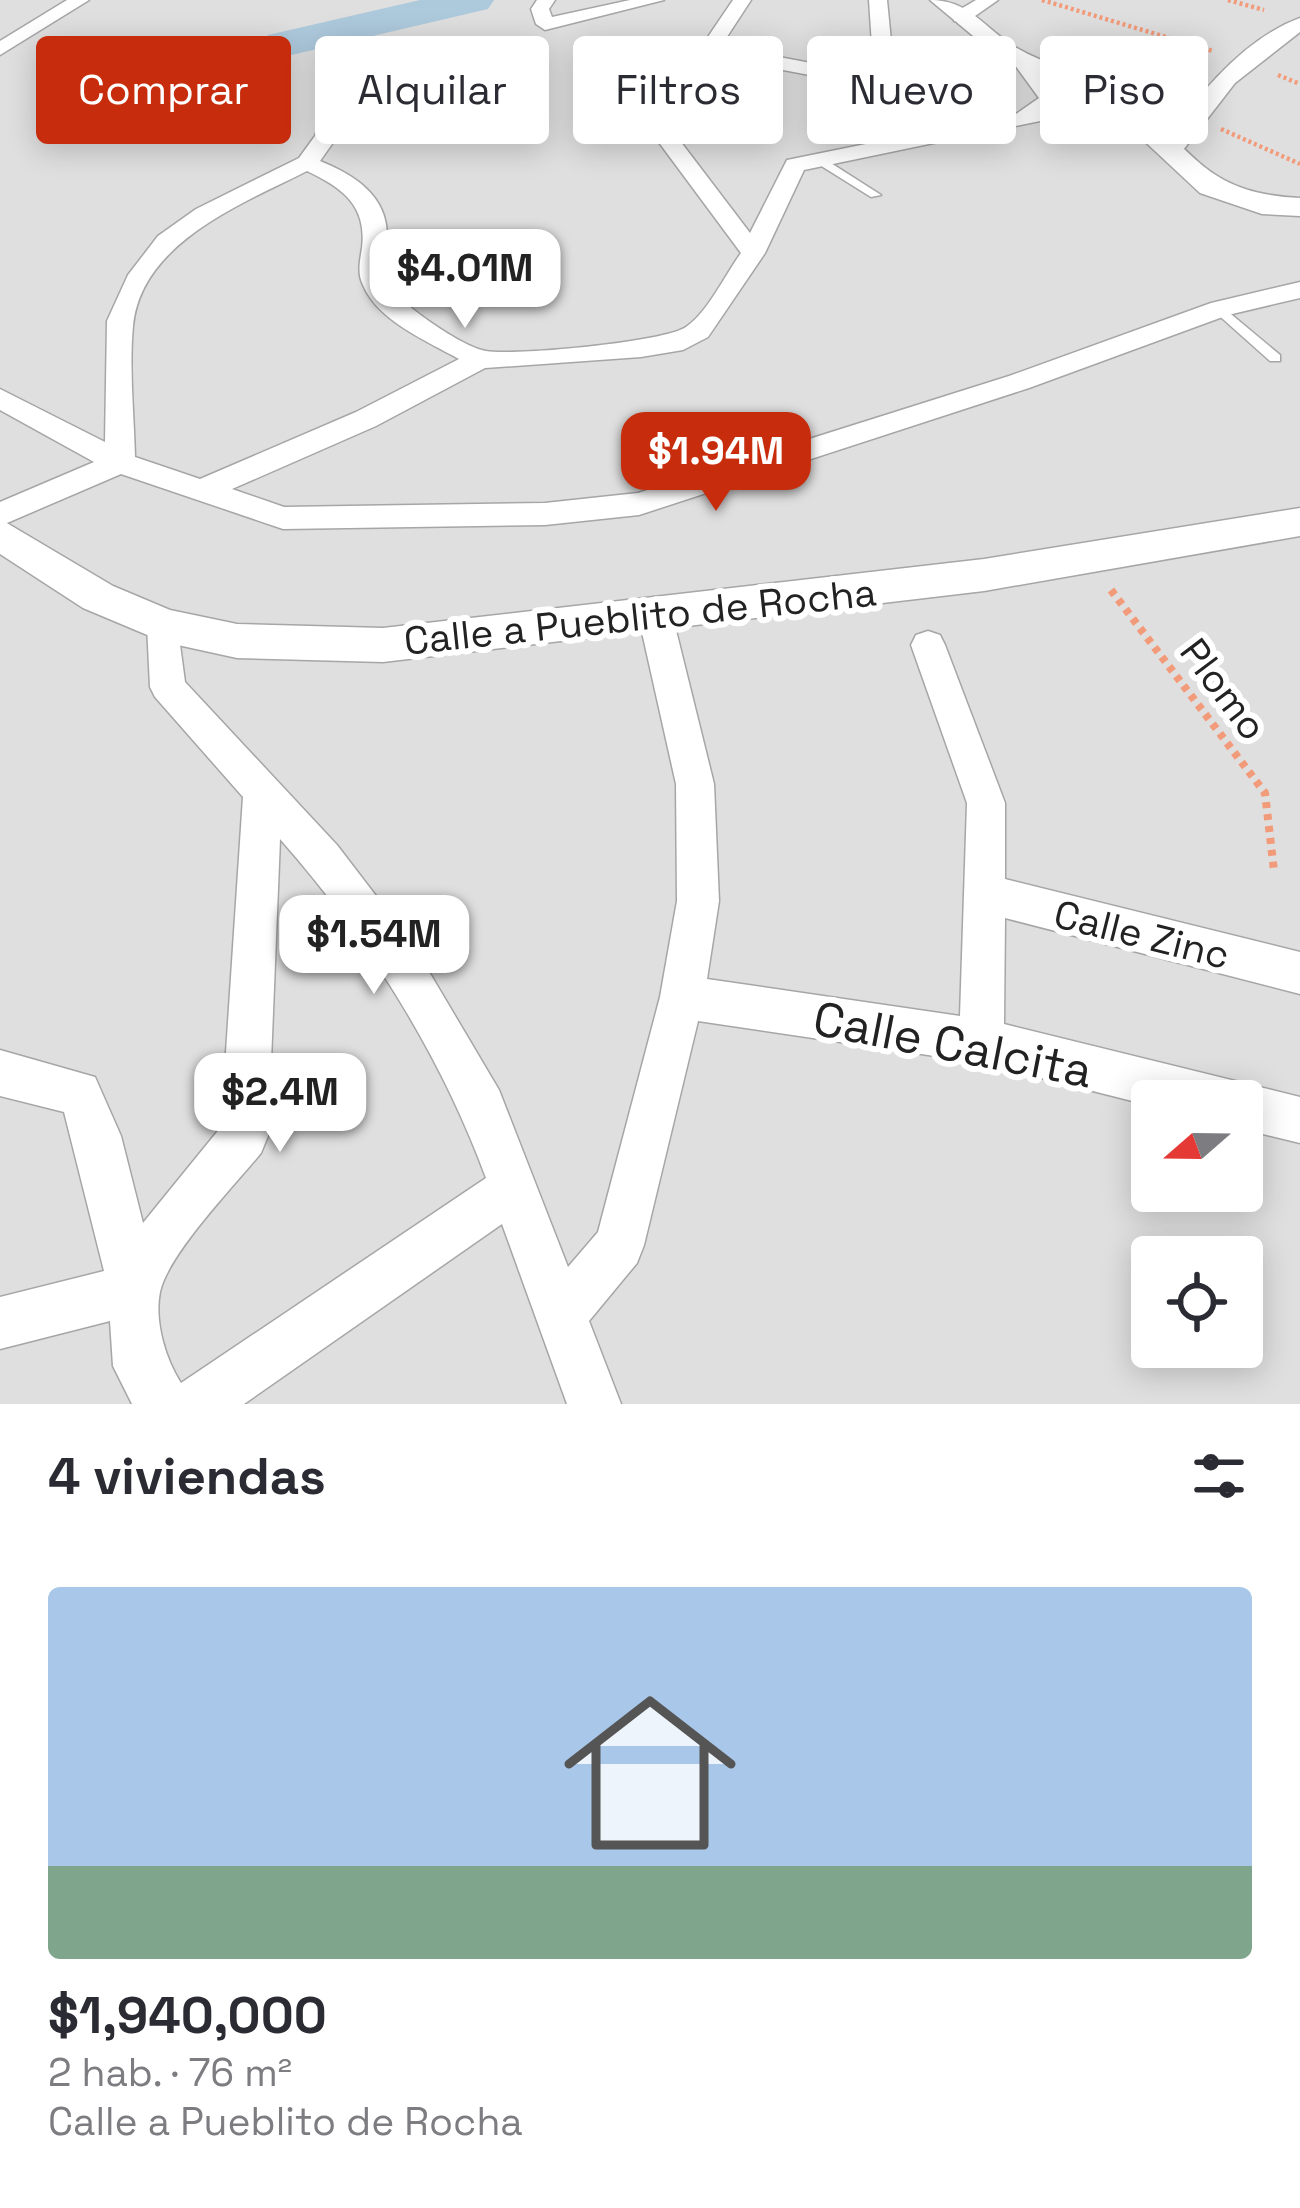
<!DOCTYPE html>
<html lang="es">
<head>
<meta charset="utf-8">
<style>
	:root { --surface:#fff; --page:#f7f7f7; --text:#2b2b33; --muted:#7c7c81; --line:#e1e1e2; --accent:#c72d0d }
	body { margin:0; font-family:"Space Grotesk",sans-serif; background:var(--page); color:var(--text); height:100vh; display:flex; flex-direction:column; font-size:45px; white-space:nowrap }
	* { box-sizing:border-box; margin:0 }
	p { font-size:39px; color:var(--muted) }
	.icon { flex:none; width:66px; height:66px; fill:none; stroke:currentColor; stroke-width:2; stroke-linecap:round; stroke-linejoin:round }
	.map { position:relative; height:1404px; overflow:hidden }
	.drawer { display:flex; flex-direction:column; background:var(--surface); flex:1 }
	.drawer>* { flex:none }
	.hud { position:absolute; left:36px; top:36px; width:1230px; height:108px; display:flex; gap:24px }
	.needle { width:78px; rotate:250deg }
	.buttons { position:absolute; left:1131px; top:1080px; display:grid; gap:24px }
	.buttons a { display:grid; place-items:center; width:132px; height:132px; border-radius:12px; background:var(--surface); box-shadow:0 6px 30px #0003; font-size:60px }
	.price { position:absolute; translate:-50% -102px; padding:0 27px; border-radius:24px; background:#fff; color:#222; font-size:39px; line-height:78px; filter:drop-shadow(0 3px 6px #0008) }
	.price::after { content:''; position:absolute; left:50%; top:72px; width:36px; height:27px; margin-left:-18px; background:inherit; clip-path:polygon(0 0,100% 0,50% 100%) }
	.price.selected { background:var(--accent); color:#fff }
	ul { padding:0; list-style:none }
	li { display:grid; align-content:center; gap:24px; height:636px; padding:0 48px }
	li+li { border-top:3px solid var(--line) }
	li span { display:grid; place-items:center; height:372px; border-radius:12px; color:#555 }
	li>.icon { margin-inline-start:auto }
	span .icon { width:216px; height:216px; fill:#fffc; stroke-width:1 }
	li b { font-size:51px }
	h2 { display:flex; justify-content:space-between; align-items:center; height:144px; padding:0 48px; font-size:51px }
	.chip { padding:0 42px; border-radius:12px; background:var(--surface); box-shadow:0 6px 30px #0003; font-size:42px; line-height:108px }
	.chip.selected { background:var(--accent); color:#fff }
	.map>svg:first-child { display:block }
</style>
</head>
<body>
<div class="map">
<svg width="1300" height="1404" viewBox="0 0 1300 1404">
	<rect width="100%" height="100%" fill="#f1f0e9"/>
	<path fill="#e0dfdf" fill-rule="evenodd" d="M0,0H1300V1404H0ZM1152,1101H1242V1191H1152ZM1152,1257H1242V1347H1152Z"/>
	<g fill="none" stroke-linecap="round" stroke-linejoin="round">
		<path fill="#adc9dc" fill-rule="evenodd" d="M420,0H494L488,9L283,57L268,53L261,44L268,35Z"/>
		<g stroke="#a6a6a6" stroke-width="3">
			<g id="service">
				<path d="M819,157L823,158L881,195L871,197L815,162L813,160Z"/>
				<path d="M1220,305L1280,355V361H1270L1215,312V306Z"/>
			</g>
		</g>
		<g stroke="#a6a6a6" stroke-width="3">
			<g id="minor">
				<path d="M67,0H89L0,55V41Z"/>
				<path d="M537,0H555L549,9L552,17L630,0H664L545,30L536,24L531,9Z"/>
				<path d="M733,0H751L721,46L874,75L869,0H887L895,82L935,130L1016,114L1039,98L1012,61L1022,55L1050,79L1060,100L1056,105H1105L1150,123L1139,129L1102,117L1069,115L804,170L765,253L708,337L683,350L641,357L485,368L376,426L232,489L284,507L545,503L638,493L1009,376L1211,303L1300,282V298L1228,315L1029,388L639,515L545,525L283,529L121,474L0,526V502L94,462L0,410V389L105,442L107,321L128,275L158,236L196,209L299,158L315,136L327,102L344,106L337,137L320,161C354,175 387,195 387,236C387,254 382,268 388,285C402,305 462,347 486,351C514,356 665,342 686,327C708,312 725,275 741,253L652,133L653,118ZM714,57L878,88L915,134L787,160L750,233L674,133L675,118ZM307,171C343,188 367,206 362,248C360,261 357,273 363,285C378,321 427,341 459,359L356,412L200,479L135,457C134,414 129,369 133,326C141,242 244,203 307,171Z"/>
				<path d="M976,0H998L968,21H954V13Z"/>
				<path d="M1300,18V32L1235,83L1180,154H1164L1161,149C1194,99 1242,39 1300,18Z"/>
				<path d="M654,597L666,601L671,610L714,784L719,901L707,979L960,1016L967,803L911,645L916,635L928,631L940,635L945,645L1005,803V879L1300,952V994L1005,918L1004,1024L1300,1097V1143L1242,1129V1101H1152V1106L982,1063L698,1021L644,1245L637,1263L589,1321L621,1404H567L502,1224L244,1404H132L113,1366L110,1321L0,1349V1297L104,1271L64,1112L0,1096V1050L95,1077L121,1136L143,1223L221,1127L243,797L155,697L150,687L147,625L152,615L164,612L176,615L185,682L337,845L412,943L499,1090L568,1267L598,1232L660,997L677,901L676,784L637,610L642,601ZM280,839C366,936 441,1055 486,1178L181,1383C166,1360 154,1322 160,1292C168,1254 235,1185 261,1153L268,1136Z"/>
			</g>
		</g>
		<g stroke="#a6a6a6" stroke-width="3">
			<g id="tertiary">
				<path d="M930,0C969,0 983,27 1015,47C1046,66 1084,73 1115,92C1195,140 1193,193 1300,198V216L1262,214L1200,193L1125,123L1088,98L1002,60Z"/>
				<path d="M1300,508V536L984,591L383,662L237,658L164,642L83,608L0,554V519L113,586L170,610L237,624L383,628L984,559Z"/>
			</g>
		</g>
		<g stroke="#f29b7a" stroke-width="4.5" stroke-dasharray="3 3" stroke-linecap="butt">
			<path d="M1042,0L1213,51"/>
			<path d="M1228,0L1264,10"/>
			<path d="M1278,75L1300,84"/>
			<path d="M1221,129L1300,164"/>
		</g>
		<path stroke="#f29b7a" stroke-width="8" stroke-dasharray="6 6" stroke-linecap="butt" d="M1111,590L1265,793L1274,871"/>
		<use href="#service" fill="#fff" fill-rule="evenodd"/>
		<use href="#minor" fill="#fff" fill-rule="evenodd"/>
		<use href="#tertiary" fill="#fff" fill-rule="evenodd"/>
	</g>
	<g text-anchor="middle" stroke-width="12" stroke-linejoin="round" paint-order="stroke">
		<g font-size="39" fill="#222" stroke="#fff">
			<text transform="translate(640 616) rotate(-6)" y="14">Calle a Pueblito de Rocha</text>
			<text transform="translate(1224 689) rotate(53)" y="14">Plomo</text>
			<text transform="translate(1142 934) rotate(14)" y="14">Calle Zinc</text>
		</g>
		<g font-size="48" fill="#222" stroke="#fff">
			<text transform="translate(953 1044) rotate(11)" y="17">Calle Calcita</text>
		</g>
	</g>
</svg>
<div class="buttons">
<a><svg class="needle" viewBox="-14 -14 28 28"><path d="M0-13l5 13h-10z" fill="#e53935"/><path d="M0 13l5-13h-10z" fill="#7c7c81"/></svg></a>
<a><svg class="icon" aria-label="locate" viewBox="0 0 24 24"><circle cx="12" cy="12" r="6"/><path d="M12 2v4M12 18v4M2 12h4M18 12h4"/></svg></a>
</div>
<b class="price" style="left:465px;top:331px">$4.01M</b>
<b class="price selected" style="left:716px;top:514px">$1.94M</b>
<b class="price" style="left:374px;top:997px">$1.54M</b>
<b class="price" style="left:280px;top:1155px">$2.4M</b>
<div class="hud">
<a class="chip selected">Comprar</a>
<a class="chip">Alquilar</a>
<a class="chip">Filtros</a>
<a class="chip">Nuevo</a>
<a class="chip">Piso</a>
</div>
</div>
<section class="drawer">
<h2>4 viviendas<svg class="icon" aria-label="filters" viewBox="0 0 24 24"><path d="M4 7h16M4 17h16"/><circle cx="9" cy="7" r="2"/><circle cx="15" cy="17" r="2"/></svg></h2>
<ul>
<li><span style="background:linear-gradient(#a9c7e8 75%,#7fa58c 0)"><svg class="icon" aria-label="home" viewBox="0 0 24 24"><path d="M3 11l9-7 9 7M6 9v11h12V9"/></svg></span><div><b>$1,940,000</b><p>2 hab. · 76 m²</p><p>Calle a Pueblito de Rocha</p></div></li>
</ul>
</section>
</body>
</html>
